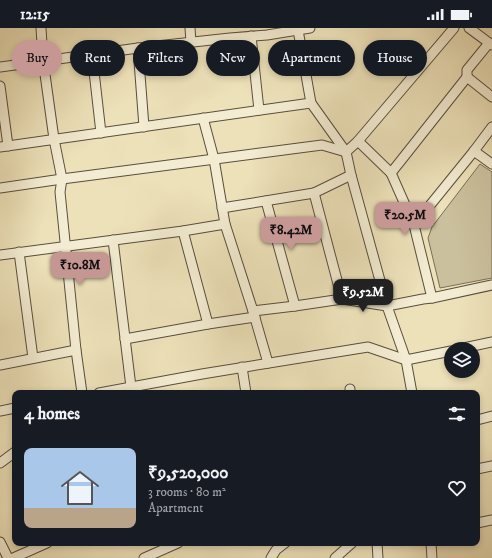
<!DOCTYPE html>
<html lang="en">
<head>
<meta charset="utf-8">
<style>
	:root { --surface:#171b24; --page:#242831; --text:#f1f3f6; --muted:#9ea1a6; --line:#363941; --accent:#c59692 }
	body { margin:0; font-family:"IM FELL DW Pica",serif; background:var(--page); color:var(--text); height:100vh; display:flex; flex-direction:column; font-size:15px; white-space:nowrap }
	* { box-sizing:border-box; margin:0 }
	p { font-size:13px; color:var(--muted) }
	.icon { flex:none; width:22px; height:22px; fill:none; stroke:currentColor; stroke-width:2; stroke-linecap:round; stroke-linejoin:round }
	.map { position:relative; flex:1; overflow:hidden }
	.panel { position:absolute; left:12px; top:362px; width:468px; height:156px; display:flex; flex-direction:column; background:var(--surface); border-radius:8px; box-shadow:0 2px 6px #0003 }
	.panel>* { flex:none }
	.hud { position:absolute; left:12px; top:12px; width:468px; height:36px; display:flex; gap:8px }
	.buttons { position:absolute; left:444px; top:314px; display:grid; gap:8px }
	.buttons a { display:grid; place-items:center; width:36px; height:36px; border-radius:50%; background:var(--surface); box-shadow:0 2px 6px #0003; font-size:20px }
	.price { position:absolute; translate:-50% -34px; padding:0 9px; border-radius:8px; background:var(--accent); color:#111; font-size:13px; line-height:26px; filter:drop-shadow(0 1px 2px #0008) }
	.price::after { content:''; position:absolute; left:50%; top:24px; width:12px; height:9px; margin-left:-6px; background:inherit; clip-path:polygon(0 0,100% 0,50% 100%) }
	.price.current { background:#222; color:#fff }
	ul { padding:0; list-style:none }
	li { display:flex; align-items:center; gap:12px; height:100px; padding:0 12px }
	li+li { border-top:1px solid var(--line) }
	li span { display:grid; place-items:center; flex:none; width:112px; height:80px; border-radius:8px; color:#555 }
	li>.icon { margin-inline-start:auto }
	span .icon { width:48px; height:48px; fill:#fffc; stroke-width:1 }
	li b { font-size:17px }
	h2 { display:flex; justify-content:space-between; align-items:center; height:48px; padding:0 12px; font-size:17px }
	.chip { padding:0 14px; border-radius:18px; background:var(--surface); box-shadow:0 2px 6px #0003; font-size:14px; line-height:36px }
	.chip.current { background:var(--accent); color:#111 }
	.status { display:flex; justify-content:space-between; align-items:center; height:28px; padding:0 20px; background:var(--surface); direction:ltr }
	.status svg { height:11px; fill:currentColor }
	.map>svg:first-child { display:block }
</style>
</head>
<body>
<div class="status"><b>12:15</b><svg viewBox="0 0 49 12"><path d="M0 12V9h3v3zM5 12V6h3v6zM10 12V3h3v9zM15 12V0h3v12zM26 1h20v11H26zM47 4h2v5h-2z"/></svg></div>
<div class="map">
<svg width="492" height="530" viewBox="0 0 492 530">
	<rect width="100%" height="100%" fill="#ede1b9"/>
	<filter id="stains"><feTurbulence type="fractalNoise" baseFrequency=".005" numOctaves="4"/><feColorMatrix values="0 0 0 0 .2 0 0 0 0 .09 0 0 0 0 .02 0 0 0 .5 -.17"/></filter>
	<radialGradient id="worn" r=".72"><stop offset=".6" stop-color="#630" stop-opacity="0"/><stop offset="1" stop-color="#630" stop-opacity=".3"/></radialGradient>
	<path fill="#cbc09d" stroke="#796e59" d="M480,136L492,144V250L440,260L428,210L432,199Z"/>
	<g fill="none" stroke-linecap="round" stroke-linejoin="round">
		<g stroke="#584e3e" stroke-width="11">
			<g id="minor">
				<path d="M41,0L43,32L54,111L62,151L60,164L76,322L82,365"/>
				<path d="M190,0L191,14"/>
				<path d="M469,0L492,17"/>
				<path d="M298,2L311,75L346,124L351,147L387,278L406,332L412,365"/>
				<path d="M251,8L259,82"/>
				<path d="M138,20L144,99"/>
				<path d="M92,26L101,105"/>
				<path d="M0,39L138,20L230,10L267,7L310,0"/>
				<path d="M467,49V42L489,15"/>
				<path d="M0,58L8,118"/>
				<path d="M203,90L214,131L225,196L253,283L268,335"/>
				<path d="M492,99L474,123L414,197L432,270L492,257"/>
				<path d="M358,113L391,145L467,49L492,69"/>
				<path d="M0,119L311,75"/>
				<path d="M474,123L492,136"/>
				<path d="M391,145L414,197"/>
				<path d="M0,160L62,151L322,117L346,124L358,113L454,0"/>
				<path d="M314,165L351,147"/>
				<path d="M266,173L295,278"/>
				<path d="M222,180L314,165L342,271"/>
				<path d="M183,203L208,296"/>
				<path d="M113,212L131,359"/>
				<path d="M19,224L33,330"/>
				<path d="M0,227L183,203L225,196"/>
				<path d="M253,283L295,278L342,271L387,278L423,271L432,270"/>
				<path d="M125,311L208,296L255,289"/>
				<path d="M459,321L492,314"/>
				<path d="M0,337L76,322"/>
				<path d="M242,339L246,365"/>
				<path d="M99,365L202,346L368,319L406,332L451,323"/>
				<path d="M350,365V361"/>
				<path d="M0,383L15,380"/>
				<path d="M477,392L492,388"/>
				<path d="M0,435L15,424"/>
				<path d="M477,441L492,438"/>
				<path d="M477,495L492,492"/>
				<path d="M0,514L8,530"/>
				<path d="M377,515L378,530"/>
				<path d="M431,515L432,530"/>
				<path d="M13,530L47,515"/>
				<path d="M144,530L178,515"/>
				<path d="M271,530L276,522L285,515"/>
				<path d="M335,530L352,515"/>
			</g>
		</g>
		<use href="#minor" stroke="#f3ecd2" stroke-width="9"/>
	</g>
	<rect width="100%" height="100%" filter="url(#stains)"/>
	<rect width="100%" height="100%" fill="url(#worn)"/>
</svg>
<div class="buttons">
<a><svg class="icon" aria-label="layers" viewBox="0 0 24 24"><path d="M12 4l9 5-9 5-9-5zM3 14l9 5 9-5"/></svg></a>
</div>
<b class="price" style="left:405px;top:208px">₹20.5M</b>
<b class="price" style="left:291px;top:223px">₹8.42M</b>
<b class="price" style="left:80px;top:258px">₹10.8M</b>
<b class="price current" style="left:363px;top:285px">₹9.52M</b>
<div class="hud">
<a class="chip current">Buy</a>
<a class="chip">Rent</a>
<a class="chip">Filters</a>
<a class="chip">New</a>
<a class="chip">Apartment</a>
<a class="chip">House</a>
</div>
<section class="panel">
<h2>4 homes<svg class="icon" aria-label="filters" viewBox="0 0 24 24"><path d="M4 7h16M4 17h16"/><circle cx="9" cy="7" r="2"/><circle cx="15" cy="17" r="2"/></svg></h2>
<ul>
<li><span style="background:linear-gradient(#a9c7e8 75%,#b9a48a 0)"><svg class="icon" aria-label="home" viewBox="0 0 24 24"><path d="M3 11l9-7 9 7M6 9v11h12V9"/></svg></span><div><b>₹9,520,000</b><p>3 rooms · 80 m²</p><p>Apartment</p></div><svg class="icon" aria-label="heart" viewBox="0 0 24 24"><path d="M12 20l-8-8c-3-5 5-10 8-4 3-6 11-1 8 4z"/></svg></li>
</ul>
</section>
</div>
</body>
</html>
